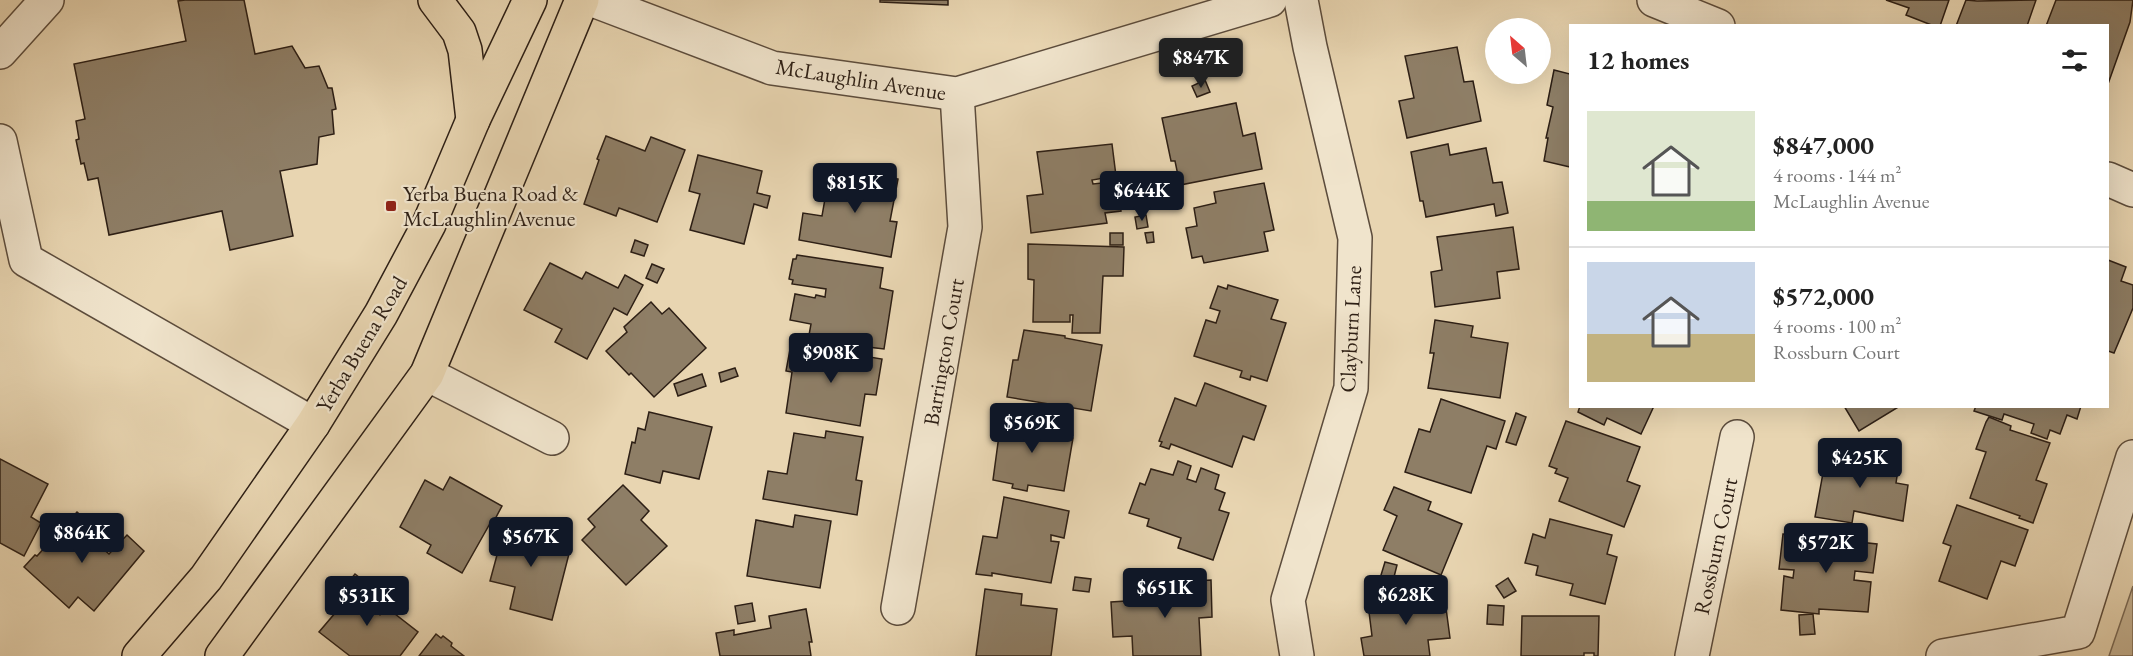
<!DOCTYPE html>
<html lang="en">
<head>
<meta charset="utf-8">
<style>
	:root { --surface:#fff; --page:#f6f6f6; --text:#222; --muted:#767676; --line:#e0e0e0; --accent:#111827 }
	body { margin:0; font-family:"EB Garamond",serif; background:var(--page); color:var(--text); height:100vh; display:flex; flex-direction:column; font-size:22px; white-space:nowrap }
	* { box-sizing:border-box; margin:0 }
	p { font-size:20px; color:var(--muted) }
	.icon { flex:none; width:33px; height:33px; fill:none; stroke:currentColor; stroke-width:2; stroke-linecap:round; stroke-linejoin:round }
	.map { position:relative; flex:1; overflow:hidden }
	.sheet { position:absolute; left:1569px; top:24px; width:540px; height:384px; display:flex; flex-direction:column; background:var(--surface); border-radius:0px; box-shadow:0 6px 24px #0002 }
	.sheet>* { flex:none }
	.needle { width:39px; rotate:332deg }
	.fabs { position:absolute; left:1485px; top:18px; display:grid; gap:12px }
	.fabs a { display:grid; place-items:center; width:66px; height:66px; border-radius:50%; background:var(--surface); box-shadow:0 6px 24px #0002; font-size:30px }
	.price { position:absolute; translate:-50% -51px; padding:0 14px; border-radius:6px; background:var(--accent); color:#fff; font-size:20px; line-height:39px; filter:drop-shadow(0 2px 3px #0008) }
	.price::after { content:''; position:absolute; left:50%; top:36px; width:18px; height:14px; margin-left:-9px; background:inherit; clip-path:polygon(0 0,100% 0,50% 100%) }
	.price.on { background:#222; color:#fff }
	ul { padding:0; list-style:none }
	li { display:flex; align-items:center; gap:18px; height:150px; padding:0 18px }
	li+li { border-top:2px solid var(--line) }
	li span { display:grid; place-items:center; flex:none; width:168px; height:120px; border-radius:0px; color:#555 }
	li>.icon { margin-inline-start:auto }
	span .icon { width:72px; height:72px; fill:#fffc; stroke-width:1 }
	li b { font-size:26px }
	h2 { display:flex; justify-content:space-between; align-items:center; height:72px; padding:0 18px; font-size:26px }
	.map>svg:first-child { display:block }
</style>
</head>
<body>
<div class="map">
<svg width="2133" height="656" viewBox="0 0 2133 656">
	<rect width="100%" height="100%" fill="#e8d5b1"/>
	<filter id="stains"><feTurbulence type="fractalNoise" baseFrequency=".00333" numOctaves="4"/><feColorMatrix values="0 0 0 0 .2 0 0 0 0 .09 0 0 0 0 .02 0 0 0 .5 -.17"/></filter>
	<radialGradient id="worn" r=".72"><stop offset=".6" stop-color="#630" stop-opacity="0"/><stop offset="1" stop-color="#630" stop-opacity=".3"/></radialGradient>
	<path fill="#c8b696" stroke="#7a6a56" stroke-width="1.5" d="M2133,586V656H2109Z"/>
	<g fill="#8e7e66" stroke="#2d1f15" stroke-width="1.5">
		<path d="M185,0H244L255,54L292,46L305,68L319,66L328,88H332L336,109L332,110L334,134L319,137L317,164L280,171L293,236L230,250L222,211L109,235L98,178L88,180L84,163L81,164L76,140L79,139L76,121L85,119L74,64L186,41L178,1Z"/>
		<path d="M880,0H948V5L880,2Z"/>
		<path d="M1886,0H1949L1940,26H1934L1906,15L1909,8Z"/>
		<path d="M1966,0L1977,1L2036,0L2027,26H1956Z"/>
		<path d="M2056,0H2133L2130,22L2108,84V26H2046Z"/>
		<path d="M1457,47L1464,82L1473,81L1481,121L1407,138L1399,101L1414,98L1405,56Z"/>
		<path d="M1554,70L1570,74V167L1544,161L1548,138H1546L1553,107L1547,105Z"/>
		<path d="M1205,80L1210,92L1197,97L1192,86Z"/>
		<path d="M1236,103L1243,136L1255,133L1262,169L1180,185L1175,161H1171L1162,118Z"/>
		<path d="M606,136L645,151L651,137L685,150L657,222L619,208L616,216L584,204L599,160L597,159Z"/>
		<path d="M1112,144L1116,176L1092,180L1093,184L1102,183L1103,192L1118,190L1121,211L1105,213L1107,223L1031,233L1027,196L1043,194L1037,152Z"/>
		<path d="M1448,144L1450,155L1486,148L1493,183L1502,182L1508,213L1496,216L1494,204L1426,217L1423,201H1420L1411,152Z"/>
		<path d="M698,155L762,171L757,193L770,196L767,208L754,204L744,244L690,230L700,194L689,191Z"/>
		<path d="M831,165L849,168L847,179L860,182L861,171L898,179L890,221L897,222L891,257L799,240L803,213L822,216Z"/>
		<path d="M1264,183L1274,230L1264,232L1268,251L1204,263L1202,256L1192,258L1186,228L1197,226L1194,208L1216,203L1214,192Z"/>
		<path d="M1146,215L1148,227L1137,229L1135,217Z"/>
		<path d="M1513,227L1519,269L1497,272L1500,298L1435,307L1431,272L1442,270L1437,237Z"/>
		<path d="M1153,232L1154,242L1147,243L1145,233Z"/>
		<rect x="1110" y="233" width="13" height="12"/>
		<path d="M635,240L648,245L644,256L631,252Z"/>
		<path d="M1028,244L1124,247L1123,276H1103L1100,333H1072L1073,315H1070V322H1033L1034,280L1028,279Z"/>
		<path d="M797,255L883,268L880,288L893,291L884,349L868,347L869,344L809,335L811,324L790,320L795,294L815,298L816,295L825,297L826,289L792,284L793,280L789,279L793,259H796Z"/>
		<path d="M2108,260L2126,267L2121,281L2133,285V308L2114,353L2108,351Z"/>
		<path d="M550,263L582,279L586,272L618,288L625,275L643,285L627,315L614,308L587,359L555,342L562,329L524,310Z"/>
		<path d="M652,264L664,269L657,283L646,278Z"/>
		<path d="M1228,285L1278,300L1271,319L1286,323L1267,381L1251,376L1250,380L1240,377L1242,371L1194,356L1206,320L1216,323L1220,311L1210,308L1218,286L1227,289Z"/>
		<path d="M651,302L662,314L669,308L706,348L654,397L631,373L629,375L606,351L627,332L624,327Z"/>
		<path d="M1435,320L1473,326L1471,337L1508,343L1500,398L1428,388L1434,353H1430Z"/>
		<path d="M1024,330L1065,336V338L1102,345L1091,411L1007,397L1013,360H1018Z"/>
		<path d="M791,344L882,359L876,395L865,394L860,426L786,413L792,372L786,371Z"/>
		<path d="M735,368L738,376L721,382L719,373Z"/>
		<path d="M702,374L706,386L678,396L674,384Z"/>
		<path d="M1205,383L1266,406L1254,440L1243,436L1232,467L1171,444L1169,449L1160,446L1162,442L1159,441L1175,398L1196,406Z"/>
		<path d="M1441,399L1505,421L1496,449L1487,446L1471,493L1405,472L1419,429L1430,432Z"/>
		<path d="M1580,406H1654L1641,434L1607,418L1604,425L1578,412Z"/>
		<path d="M1844,406H1900L1859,431Z"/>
		<path d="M1976,406H2081L2077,419L2067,415L2060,434L2050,430L2047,439L2031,433L2034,424L2004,414L2002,420L1974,411Z"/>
		<path d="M649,412L712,427L699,479L663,471L660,483L625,474L632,442L635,443L638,428L645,430Z"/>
		<path d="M1002,413L1060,423L1058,435L1073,438L1064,491L1028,485L1027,491L1012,488L1013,484L993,480Z"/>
		<path d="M1516,413L1526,417L1516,445L1506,442Z"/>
		<path d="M1989,417L2011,426L2010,430L2050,443L2036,480L2047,484L2033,523L2019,518L2020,516L1970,498L1986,452L1976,449L1986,422Z"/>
		<path d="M1566,421L1640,447L1627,481L1640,486L1624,527L1559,501L1568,478L1555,473L1557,469L1549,466Z"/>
		<path d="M826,431L863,437L856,480L862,481L857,515L763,499L768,471L787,474L794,433L825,438Z"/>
		<path d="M1827,451L1899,463L1896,483L1908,485L1903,521L1854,511L1852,523L1815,517Z"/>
		<path d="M0,459L48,484L31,517L41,523L24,556L0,543Z"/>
		<path d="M1178,461L1191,466L1187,479L1196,482L1201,468L1219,475L1215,489L1225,493L1219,510L1229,513L1213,560L1178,548L1181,538L1147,526L1149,519L1129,513L1140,483L1145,485L1151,469L1173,475Z"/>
		<path d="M450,477L502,506L494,521L492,520L462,573L427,553L431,545L400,527L425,480L443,490Z"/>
		<path d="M623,485L649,511L641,520L667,546L626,585L582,540L595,527L588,519Z"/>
		<path d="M1394,487L1431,502L1428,510L1462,524L1441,575L1383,550L1397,516L1384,510Z"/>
		<path d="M1004,497L1069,511L1064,538L1051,535V541L1059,542L1051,583L992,573V576L976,574L983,536L997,538Z"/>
		<path d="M1957,505L2028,530L2015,566L2001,561L1987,599L1939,581L1951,546L1943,543Z"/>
		<path d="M77,512L108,539L101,547L109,554L127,535L144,551L94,611L78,597L69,608L24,567L35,555L37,556Z"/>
		<path d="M795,515L831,521L820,588L747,576L756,520L793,527Z"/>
		<path d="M507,518L542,527L539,537L571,546L552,620L510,609L515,587L490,581Z"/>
		<path d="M1550,519L1612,535L1607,554L1617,557L1605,604L1570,595L1573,584L1536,575L1538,566L1525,563L1533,534L1545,538Z"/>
		<path d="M1783,534L1877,544L1873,573L1855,571L1854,580L1871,582L1868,612L1819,609V614L1781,610L1784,576L1793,578L1794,570L1779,569Z"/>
		<path d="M1385,562L1397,565L1391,589L1378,585Z"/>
		<path d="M355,574L369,585L359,598L380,615L386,607L418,632L400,656H350L319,632L353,592L345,586Z"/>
		<path d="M1075,577L1091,579L1089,592L1073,590Z"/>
		<path d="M1508,578L1516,591L1504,598L1496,586Z"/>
		<path d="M1211,580L1212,617L1199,618L1201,656H1133L1132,636L1113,637L1111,602L1142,600L1141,585L1194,583V581Z"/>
		<path d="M985,589L1022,594L1021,605L1057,609L1051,656H976Z"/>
		<path d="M1444,593L1450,638L1428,640L1430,656H1364L1361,638L1372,636L1368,604Z"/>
		<path d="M752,603L755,621L738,624L735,606Z"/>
		<path d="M1488,605L1504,606L1503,625L1487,624Z"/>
		<path d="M806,609L812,642H809L811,656H720L716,633L734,630V635L771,628L769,616Z"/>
		<path d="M1813,614L1815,634L1800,635L1799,615Z"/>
		<path d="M1522,616H1599L1598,656H1594V653H1584V656H1521Z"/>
		<path d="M436,634L441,638L443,636L452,643L451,646L464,656H419Z"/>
	</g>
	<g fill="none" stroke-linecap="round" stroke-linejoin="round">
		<g stroke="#5c4c3c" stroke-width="36">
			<g id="minor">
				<path d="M593,0L772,68L957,94L1270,0"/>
				<path d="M1654,0L1718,26"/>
				<path d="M0,52L47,0"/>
				<path d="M0,141L26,260L313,424"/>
				<path d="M2108,179L2133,190"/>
				<path d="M427,374L552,438"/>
				<path d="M898,608L965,227L957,94"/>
				<path d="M1297,656L1288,600L1351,388L1355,238L1310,47L1301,0"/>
				<path d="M1692,656L1737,437"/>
				<path d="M1943,656L2078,632L2133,457"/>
			</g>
		</g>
		<g stroke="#2d1f15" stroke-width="36">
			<g id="major">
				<path d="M435,0L459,32L465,50L473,120"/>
				<path d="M139,656L206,578L313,424L381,314L429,224L473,120L530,0"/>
				<path d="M222,656L427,374L582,0"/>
			</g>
		</g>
		<use href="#minor" stroke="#f0e4cc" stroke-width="33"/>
		<use href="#major" stroke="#e8d5b1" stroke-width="33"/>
	</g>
	<rect fill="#8f2418" stroke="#f0e4cc" stroke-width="2" x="385" y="200" width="12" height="12" rx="3"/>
	<g text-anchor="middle" stroke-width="4.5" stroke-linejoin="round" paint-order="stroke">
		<g font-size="22" fill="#2d1f15" stroke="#f0e4cc">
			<text transform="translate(861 79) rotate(9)" y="8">McLaughlin Avenue</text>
			<text transform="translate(1350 329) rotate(-87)" y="8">Clayburn Lane</text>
			<text transform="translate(361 344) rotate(-59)" y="8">Yerba Buena Road</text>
			<text transform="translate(943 352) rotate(-80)" y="8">Barrington Court</text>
			<text transform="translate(1715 546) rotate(-78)" y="8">Rossburn Court</text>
		</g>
		<g font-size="22" fill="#2d1f15" stroke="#f0e4cc" text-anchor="start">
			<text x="403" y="201">Yerba Buena Road &amp;<tspan x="403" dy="25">McLaughlin Avenue</tspan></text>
		</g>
	</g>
	<rect width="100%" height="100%" filter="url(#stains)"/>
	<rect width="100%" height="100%" fill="url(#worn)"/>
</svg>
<div class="fabs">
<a><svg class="needle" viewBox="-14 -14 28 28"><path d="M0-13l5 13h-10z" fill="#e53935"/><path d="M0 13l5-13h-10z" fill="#767676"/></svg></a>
</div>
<b class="price on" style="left:1201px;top:89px">$847K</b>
<b class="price" style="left:855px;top:214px">$815K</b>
<b class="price" style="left:1142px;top:222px">$644K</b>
<b class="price" style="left:831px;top:384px">$908K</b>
<b class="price" style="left:1032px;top:454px">$569K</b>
<b class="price" style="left:1860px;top:489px">$425K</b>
<b class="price" style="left:82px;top:564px">$864K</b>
<b class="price" style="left:531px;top:568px">$567K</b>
<b class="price" style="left:1826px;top:574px">$572K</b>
<b class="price" style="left:1165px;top:619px">$651K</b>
<b class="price" style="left:1406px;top:626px">$628K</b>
<b class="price" style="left:367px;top:627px">$531K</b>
<section class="sheet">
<h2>12 homes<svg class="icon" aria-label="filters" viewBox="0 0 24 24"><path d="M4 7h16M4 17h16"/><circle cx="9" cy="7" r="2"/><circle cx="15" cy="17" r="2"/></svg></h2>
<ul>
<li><span style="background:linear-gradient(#dfe7d0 75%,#8fb573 0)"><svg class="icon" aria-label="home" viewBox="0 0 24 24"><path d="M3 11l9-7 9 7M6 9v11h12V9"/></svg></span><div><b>$847,000</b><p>4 rooms · 144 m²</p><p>McLaughlin Avenue</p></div></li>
<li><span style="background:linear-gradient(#c9d6e8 60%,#c2b280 0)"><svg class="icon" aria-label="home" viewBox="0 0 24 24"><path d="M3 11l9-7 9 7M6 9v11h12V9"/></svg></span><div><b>$572,000</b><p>4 rooms · 100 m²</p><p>Rossburn Court</p></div></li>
</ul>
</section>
</div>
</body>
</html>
